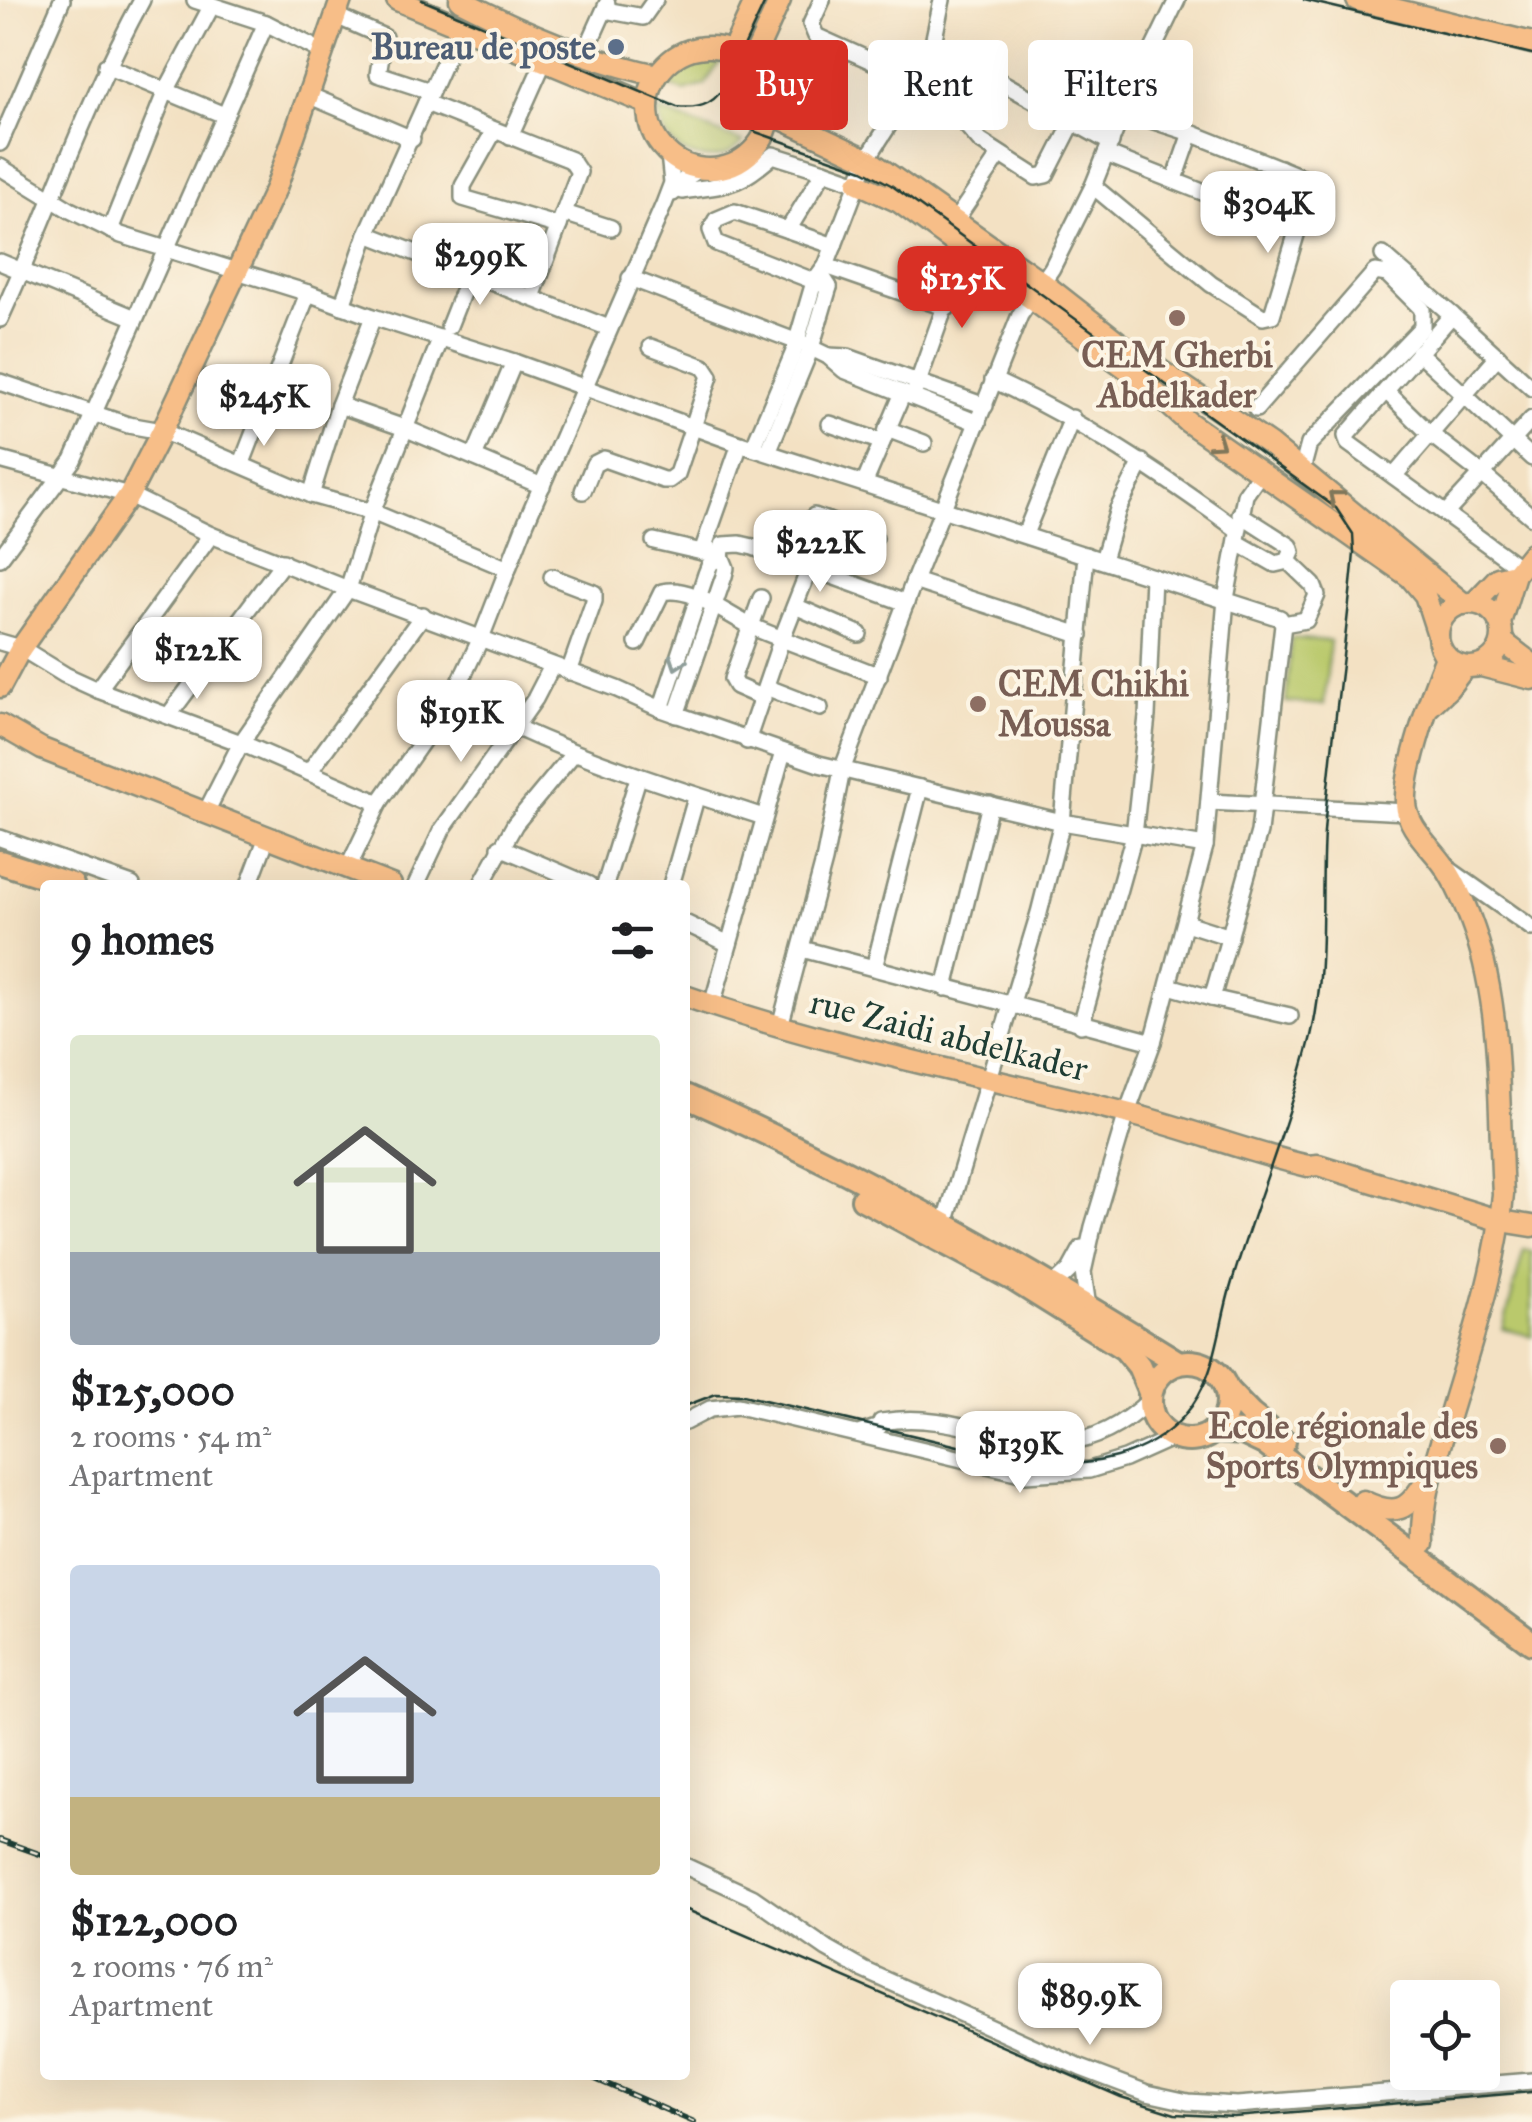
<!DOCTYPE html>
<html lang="en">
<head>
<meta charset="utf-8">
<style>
	:root { --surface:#fff; --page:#f2f2f2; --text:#202124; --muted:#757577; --accent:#d93025 }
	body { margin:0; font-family:"IM FELL Great Primer",serif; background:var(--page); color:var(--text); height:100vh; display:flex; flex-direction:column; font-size:38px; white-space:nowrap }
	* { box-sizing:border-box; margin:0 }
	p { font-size:32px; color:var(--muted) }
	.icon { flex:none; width:55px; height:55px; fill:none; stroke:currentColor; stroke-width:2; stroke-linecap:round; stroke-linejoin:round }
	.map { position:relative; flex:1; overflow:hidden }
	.sheet { position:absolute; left:40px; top:880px; width:650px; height:1200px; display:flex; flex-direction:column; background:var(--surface); border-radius:10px; box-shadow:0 10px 40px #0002 }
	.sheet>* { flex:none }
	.top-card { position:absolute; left:720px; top:40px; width:660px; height:90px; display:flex; gap:20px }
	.fabs { position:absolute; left:1390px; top:1980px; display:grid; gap:20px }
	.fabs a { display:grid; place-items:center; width:110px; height:110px; border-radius:10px; background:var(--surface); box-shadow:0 10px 40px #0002; font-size:50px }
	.price { position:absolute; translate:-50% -85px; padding:0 22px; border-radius:20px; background:#fff; color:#222; font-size:32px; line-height:65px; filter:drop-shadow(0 2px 5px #0008) }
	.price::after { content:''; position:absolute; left:50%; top:60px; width:30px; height:22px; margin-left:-15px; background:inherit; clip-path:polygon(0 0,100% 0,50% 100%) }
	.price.active { background:var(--accent); color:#fff }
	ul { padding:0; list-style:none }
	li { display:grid; align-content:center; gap:20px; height:530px; padding:0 30px }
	li span { display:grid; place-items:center; height:310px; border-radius:10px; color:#555 }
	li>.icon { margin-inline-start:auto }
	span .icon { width:180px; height:180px; fill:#fffc; stroke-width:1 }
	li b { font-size:42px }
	h2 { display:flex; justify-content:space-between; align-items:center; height:120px; padding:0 30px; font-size:42px }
	.chip { padding:0 35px; border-radius:10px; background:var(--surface); box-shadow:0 10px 40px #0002; font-size:35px; line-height:90px }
	.chip.active { background:var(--accent); color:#fff }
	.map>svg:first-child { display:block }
</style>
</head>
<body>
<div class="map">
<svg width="1532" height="2122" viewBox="0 0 1532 2122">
	<rect width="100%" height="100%" fill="#fcf5e5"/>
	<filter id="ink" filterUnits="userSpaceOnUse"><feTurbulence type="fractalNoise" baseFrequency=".01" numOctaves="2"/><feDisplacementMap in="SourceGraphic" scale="20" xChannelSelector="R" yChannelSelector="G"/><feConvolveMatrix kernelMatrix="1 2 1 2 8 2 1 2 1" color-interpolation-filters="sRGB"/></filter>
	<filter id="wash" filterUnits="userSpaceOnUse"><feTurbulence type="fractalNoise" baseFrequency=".0048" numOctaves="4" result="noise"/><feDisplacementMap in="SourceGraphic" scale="40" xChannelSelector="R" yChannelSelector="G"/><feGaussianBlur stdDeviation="2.25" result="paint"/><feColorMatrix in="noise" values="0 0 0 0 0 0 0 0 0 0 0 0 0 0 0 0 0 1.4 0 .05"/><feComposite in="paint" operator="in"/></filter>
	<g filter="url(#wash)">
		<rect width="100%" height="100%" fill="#f3e1c3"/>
		<g fill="#bac96c" stroke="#6c8350" stroke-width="2.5">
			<path d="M709,56L721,60L705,85L684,91L665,85C675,68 689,58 709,56Z"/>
			<path d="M742,66L760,95L759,126C733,115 730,90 742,66Z"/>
			<path d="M658,110L743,142C713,175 660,153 658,110Z"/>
			<path d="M1291,638L1330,641L1324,705L1286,702Z"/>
			<path d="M1524,1249L1532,1252V1336L1503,1329Z"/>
		</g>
	</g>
	<g filter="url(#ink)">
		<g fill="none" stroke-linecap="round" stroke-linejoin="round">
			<g stroke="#898f7c" stroke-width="20">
				<g id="minor">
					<path d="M195,0L266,23L323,52"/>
					<path d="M822,0L811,24L816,36L918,82"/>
					<path d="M605,10L643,17L655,0"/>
					<path d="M336,16L384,37L378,74L430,91"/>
					<path d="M585,53L607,4"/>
					<path d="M106,66L224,115"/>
					<path d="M923,75L980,141L1036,177L1046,175L1073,122"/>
					<path d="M308,95L412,139"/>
					<path d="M426,103L571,160L579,172L532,297"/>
					<path d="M946,104L983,72L1111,143"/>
					<path d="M494,131L463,186V198L559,226"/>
					<path d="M510,137L544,61"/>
					<path d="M0,143L62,0"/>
					<path d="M1106,154L1258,214L1265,212L1280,168"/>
					<path d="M0,167L70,210L121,235L308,293L373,317L514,362L740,444L1280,618L1283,624L1259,832L1215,988L1211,998L1169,986"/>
					<path d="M1175,179L1191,133"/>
					<path d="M1093,186L1211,284L1263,317L1272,315L1311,185L1309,180L1191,133L1123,111"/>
					<path d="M676,189L683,191C729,184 737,187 773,155L824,171"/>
					<path d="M673,193L686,178L701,168"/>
					<path d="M564,213L611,228"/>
					<path d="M955,221L999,156"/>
					<path d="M110,230L165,93L211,7"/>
					<path d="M788,230L834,246"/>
					<path d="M367,234L609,328"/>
					<path d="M1383,255L1452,315"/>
					<path d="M0,262L135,318"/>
					<path d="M826,266L947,308"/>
					<path d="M630,278L803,344L828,356L844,370L978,423"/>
					<path d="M829,287L716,243L711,230L716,220L735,212L788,230L824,171L858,183"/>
					<path d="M342,306L367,234L460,27"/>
					<path d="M0,319C49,213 86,102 142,0"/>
					<path d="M449,326L470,273"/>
					<path d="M1418,352L1532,458"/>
					<path d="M828,356L848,357L985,406"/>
					<path d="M993,380C1082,421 1160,473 1238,530"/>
					<path d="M0,382L128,425L162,431L311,495L372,512L508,569"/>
					<path d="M916,388L965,250"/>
					<path d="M1386,391L1429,433L1482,474L1532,419"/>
					<path d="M339,405L407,429L542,486"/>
					<path d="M1256,409L1375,272L1387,274L1422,309V327L1309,444L1302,470"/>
					<path d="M830,424L882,442"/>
					<path d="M887,429L924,443"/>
					<path d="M753,448L793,354L814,282L826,266L867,159L929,62L942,0"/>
					<path d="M768,452L811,348L829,287L824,279"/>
					<path d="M474,457L514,362"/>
					<path d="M0,460L129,495L211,535L348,589L617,689L661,709L819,764L1062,822L1205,846"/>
					<path d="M242,463L308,293"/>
					<path d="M1394,476L1498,356"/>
					<path d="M865,482L903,393"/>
					<path d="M583,491L594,464L604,459L663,480H669L677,474L710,376L704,367L651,347"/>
					<path d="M311,495L339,405L373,317"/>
					<path d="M1445,514L1482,474L1532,517"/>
					<path d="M814,516L875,538"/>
					<path d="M1025,534L1072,418"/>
					<path d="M654,541L702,552L709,549"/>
					<path d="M1238,543L1275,564L1288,561L1292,552L1290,546L1240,514"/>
					<path d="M702,552L740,444"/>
					<path d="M0,558L73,460L266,23"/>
					<path d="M1103,560L1118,509L1142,462"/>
					<path d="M1520,568L1348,443L1346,436L1452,315L1532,388"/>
					<path d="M552,577L594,593V601L569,672"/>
					<path d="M914,581L1080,635"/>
					<path d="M761,598L732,679L736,686L763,698"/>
					<path d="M795,606L859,634"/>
					<path d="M1283,624L1306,620L1317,595L1313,585L1288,561"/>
					<path d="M0,642L21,648L65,675L98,690L241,743L379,803"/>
					<path d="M637,643L662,592C693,585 727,616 755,628C795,645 837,659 879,676"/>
					<path d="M766,687L820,708"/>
					<path d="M98,690L211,535"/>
					<path d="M661,709L706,574L710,564L721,556L723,545L740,544L753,547L906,603"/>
					<path d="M169,715L283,562"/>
					<path d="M676,715L724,576L726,568L721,556"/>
					<path d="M515,727C596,764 679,790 764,817"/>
					<path d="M747,741L782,638L828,521"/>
					<path d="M309,772L423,615"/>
					<path d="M1209,802L1407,812"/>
					<path d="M205,814L241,743L348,589L372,512L441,338"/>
					<path d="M0,838L132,885"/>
					<path d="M500,847L589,885"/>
					<path d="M348,868L379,803L452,699L481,638L526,522L664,204L672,183L669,154"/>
					<path d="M1450,870L1532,928"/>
					<path d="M249,885L267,837"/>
					<path d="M416,885L442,830L535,699L552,666"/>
					<path d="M481,885L515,824L573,754"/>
					<path d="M605,885L638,778"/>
					<path d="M671,885L696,798"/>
					<path d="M685,923L729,944"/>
					<path d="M1186,923L1230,937"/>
					<path d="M802,949L1153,1042"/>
					<path d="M874,968L920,788"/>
					<path d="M945,988L990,804"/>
					<path d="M1211,998L1290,1016"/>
					<path d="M712,1005L783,752"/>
					<path d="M1081,1025L1134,835L1147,716L1153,577"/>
					<path d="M780,1026L824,861L842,770L914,581L1020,315L1052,268L1093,186L1123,111L1177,0"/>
					<path d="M945,1224L1039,913L1062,822L1086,555"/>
					<path d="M1054,1285L1070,1270L1082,1248"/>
					<path d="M1088,1307L1083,1272L1093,1227L1127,1113L1153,1042L1205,846L1226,599L1245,495L1262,471"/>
					<path d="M685,1422L710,1409L738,1406L1025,1474L1089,1470L1125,1459L1174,1437"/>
					<path d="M861,1433L879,1427L881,1422C987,1404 1048,1494 1150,1400"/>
					<path d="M685,1866L752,1897L827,1949L864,1970L1081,2068L1147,2093L1188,2102L1237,2105L1532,2081"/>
				</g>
			</g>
			<g stroke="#898f7c" stroke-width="25">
				<g id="major">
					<path d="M397,0L648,104"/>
					<path d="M460,0C521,31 590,61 657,75"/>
					<path d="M1357,0L1532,43"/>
					<circle cx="709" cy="108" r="61"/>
					<path d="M732,52L756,0"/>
					<path d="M751,64L780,0"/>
					<path d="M769,113L867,159L1043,283L1117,341L1269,444L1464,604"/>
					<path d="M858,183L899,202L1138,377L1188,422L1410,577L1425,595L1438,635"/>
					<circle cx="1470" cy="635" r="32"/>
					<path d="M1474,603L1498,578L1515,574"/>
					<path d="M1500,623L1515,574L1532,553"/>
					<path d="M1502,641L1532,664"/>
					<path d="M1481,666L1532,679"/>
					<path d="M0,687L21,648L129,495L162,431L276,188L341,0"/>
					<path d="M1430,706L1448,689L1465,667"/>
					<path d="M0,725L42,749L391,885"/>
					<path d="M685,996C828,1046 979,1075 1126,1113C1188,1128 1246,1152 1308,1166L1318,1165L1501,1221L1532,1226"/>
					<path d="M1363,1501C1396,1517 1408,1511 1426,1480"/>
					<path d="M1423,1544C1421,1499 1438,1453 1451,1410C1472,1340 1497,1266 1503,1194C1498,1107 1503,1012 1474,929C1467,909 1457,885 1445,867C1432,847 1407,829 1406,803C1404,771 1433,688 1446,657"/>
				</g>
			</g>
			<g stroke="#898f7c" stroke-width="28">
				<g id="highway">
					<path d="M0,862L72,885"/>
					<path d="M685,1096C857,1171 1020,1264 1179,1363"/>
					<path d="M863,1199L1013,1279L1125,1349L1139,1366L1150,1392"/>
					<circle cx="1189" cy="1401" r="39"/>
					<path d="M1226,1389L1251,1415L1284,1441"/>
					<path d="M1213,1431L1243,1433L1264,1443L1532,1643"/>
				</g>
			</g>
			<use href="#minor" stroke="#fff" stroke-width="15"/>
			<use href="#major" stroke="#f7be88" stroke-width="20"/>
			<use href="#highway" stroke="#f7be88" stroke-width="22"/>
			<g stroke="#1f3d34" stroke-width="2.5">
				<path d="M422,0L677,107C703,110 717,102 729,79"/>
				<path d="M1304,0L1532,54"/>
				<path d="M685,1406L716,1394L743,1395L1038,1465C1090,1466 1146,1459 1184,1416C1218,1377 1217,1329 1232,1282C1257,1200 1290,1120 1311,1036C1327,971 1320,899 1324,832C1331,739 1346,646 1354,553L1353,534L1336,508L891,185L863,170L756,132L739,121L728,97L729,79L766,0"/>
				<path d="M685,1909L1121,2097L1175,2114L1234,2117L1532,2092"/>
			</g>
			<g stroke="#1f3d34" stroke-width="6">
				<g id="rail">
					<path d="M0,1840L45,1856"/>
					<path d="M586,2075L694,2122"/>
				</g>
			</g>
			<use href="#rail" stroke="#fcf5e5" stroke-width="2.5" stroke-dasharray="8" stroke-linecap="butt"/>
		</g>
		<defs><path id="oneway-chevron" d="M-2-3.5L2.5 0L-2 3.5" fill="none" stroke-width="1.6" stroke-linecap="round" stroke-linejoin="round" transform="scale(2.5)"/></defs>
		<g stroke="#80775a">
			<use href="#oneway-chevron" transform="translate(1218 443) rotate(35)"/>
			<use href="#oneway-chevron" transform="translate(1335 497) rotate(-141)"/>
		</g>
		<use stroke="#8f9e9a" href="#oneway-chevron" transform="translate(677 663) rotate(109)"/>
	</g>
	<circle fill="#5c6f8a" stroke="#fcf5e5" stroke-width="4" cx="616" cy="47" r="10"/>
	<g fill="#8d6e63" stroke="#fcf5e5" stroke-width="4">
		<circle cx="1177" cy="318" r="10"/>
		<circle cx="978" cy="704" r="10"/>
		<circle cx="1498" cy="1446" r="10"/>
	</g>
	<g text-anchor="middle" stroke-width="8" stroke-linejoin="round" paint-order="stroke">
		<g font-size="35" font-weight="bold" fill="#4e5e75" stroke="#fcf5e5" text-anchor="end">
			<text x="596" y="59">Bureau de poste</text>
		</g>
		<g font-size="35" font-weight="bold" fill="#785e54" stroke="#fcf5e5">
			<text x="1177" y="367">CEM Gherbi<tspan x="1177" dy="40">Abdelkader</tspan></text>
			<text x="998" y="696" text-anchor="start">CEM Chikhi<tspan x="998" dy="40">Moussa</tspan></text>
			<text x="1478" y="1438" text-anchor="end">Ecole régionale des<tspan x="1478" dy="40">Sports Olympiques</tspan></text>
		</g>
		<g font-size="35" fill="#1f3d34" stroke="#fcf5e5">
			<text transform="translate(949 1035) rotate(14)" y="12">rue Zaidi abdelkader</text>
		</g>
	</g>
</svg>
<div class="fabs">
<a><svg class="icon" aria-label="locate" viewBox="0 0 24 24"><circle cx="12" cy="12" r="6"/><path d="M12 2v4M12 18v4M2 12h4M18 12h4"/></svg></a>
</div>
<b class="price" style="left:1268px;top:256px">$304K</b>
<b class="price" style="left:480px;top:308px">$299K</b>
<b class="price active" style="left:962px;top:331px">$125K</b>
<b class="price" style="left:264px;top:449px">$245K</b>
<b class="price" style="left:820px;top:595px">$222K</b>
<b class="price" style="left:197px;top:702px">$122K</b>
<b class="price" style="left:461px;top:765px">$191K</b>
<b class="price" style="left:1020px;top:1496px">$139K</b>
<b class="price" style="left:1090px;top:2048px">$89.9K</b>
<div class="top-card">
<a class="chip active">Buy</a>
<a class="chip">Rent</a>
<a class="chip">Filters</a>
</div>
<section class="sheet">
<h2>9 homes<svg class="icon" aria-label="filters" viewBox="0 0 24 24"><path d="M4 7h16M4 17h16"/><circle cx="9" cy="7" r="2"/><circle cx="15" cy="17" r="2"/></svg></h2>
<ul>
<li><span style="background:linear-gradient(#dfe7d0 70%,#9aa5b1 0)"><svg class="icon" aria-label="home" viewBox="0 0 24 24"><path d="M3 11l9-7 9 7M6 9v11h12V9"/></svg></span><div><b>$125,000</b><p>2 rooms · 54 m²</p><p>Apartment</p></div></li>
<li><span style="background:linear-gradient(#c9d6e8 75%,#c2b280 0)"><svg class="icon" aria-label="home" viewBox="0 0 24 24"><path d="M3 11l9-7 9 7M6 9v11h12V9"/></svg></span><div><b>$122,000</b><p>2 rooms · 76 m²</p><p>Apartment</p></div></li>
</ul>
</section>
</div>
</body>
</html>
